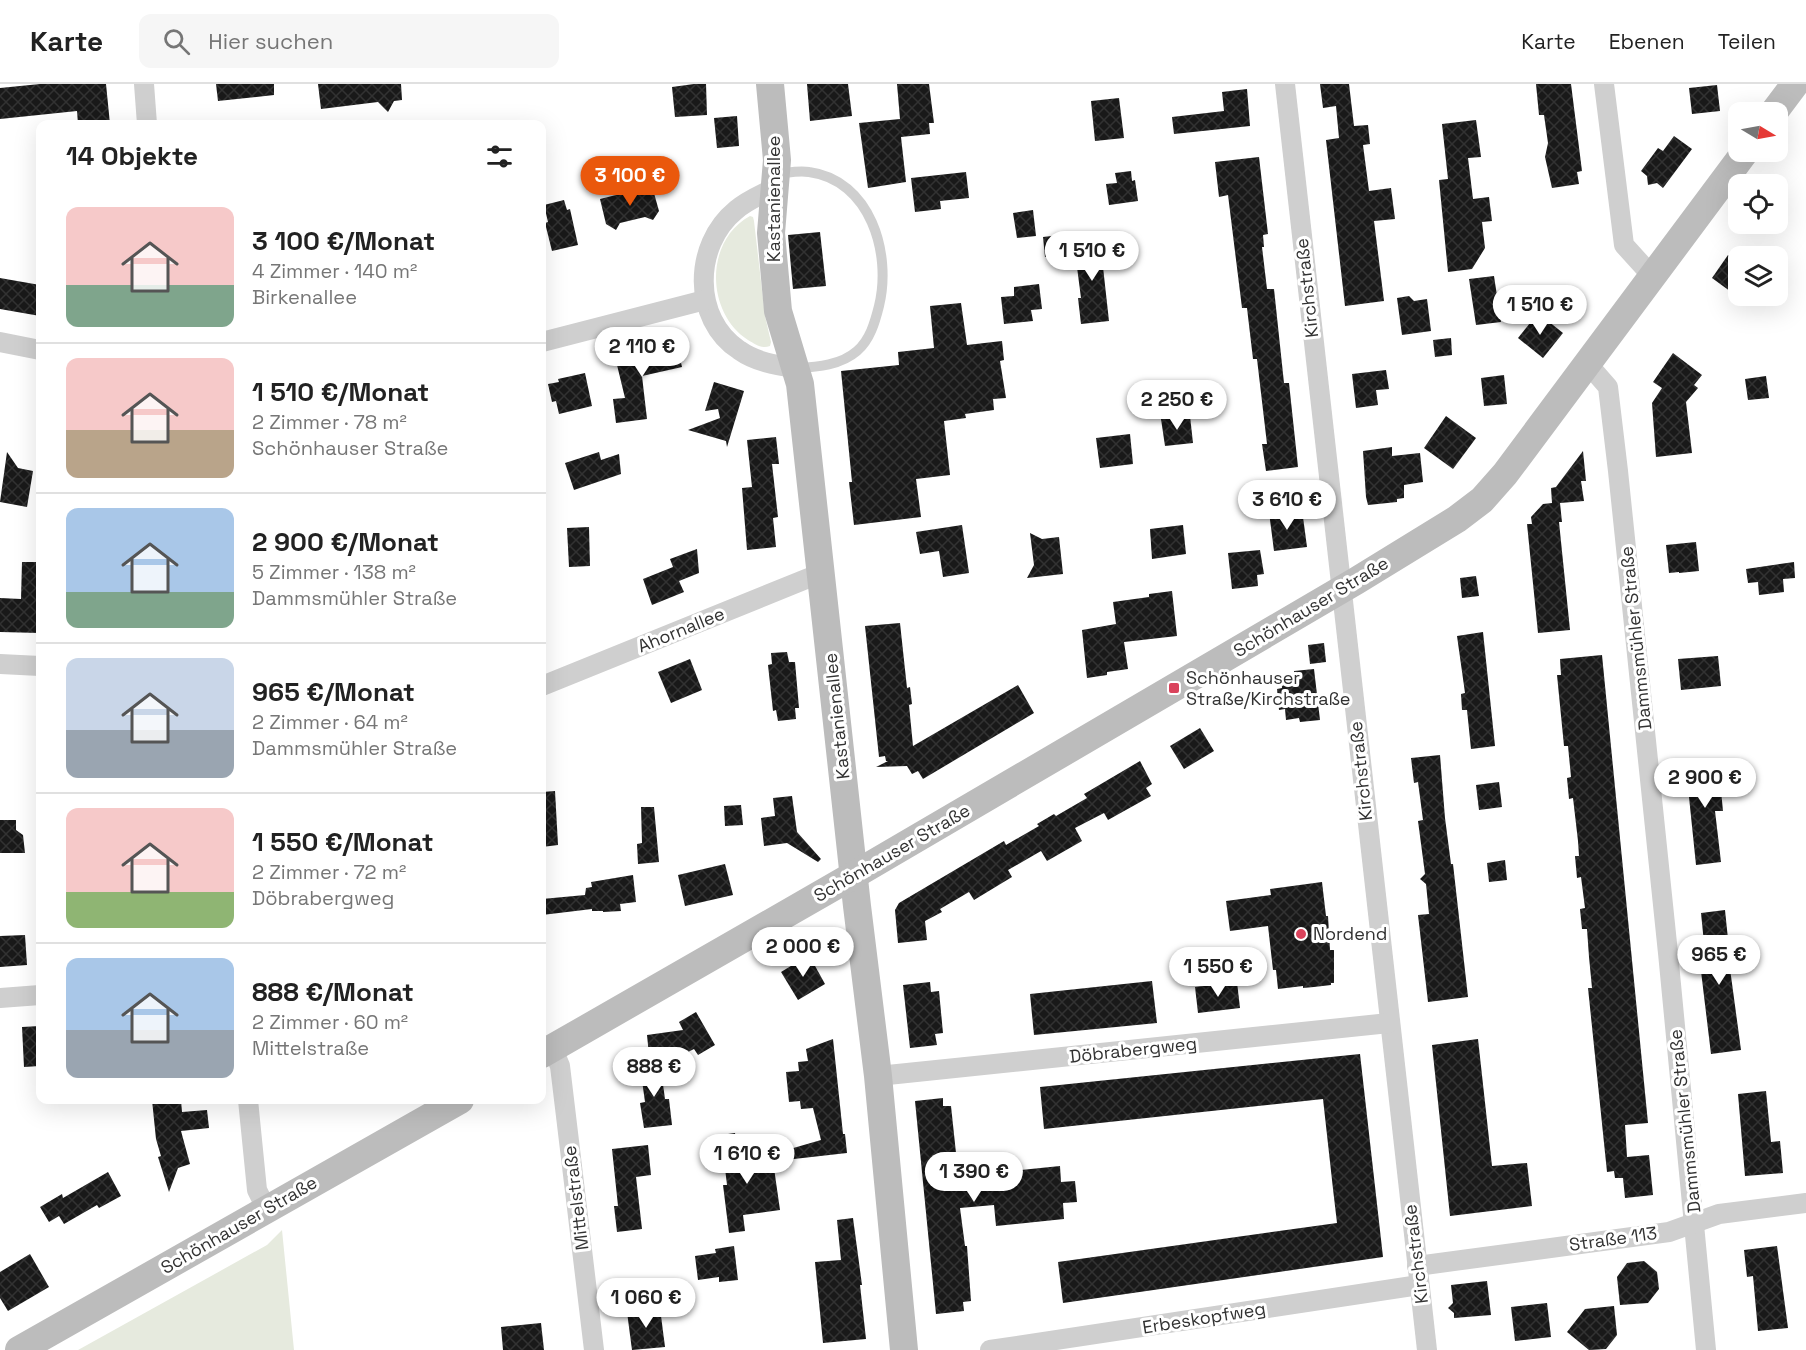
<!DOCTYPE html>
<html lang="de">
<head>
<meta charset="utf-8">
<style>
	:root { --surface:#fff; --page:#f6f6f6; --text:#222; --muted:#767676; --line:#e0e0e0; --accent:#ea580c }
	body { margin:0; font-family:"Space Grotesk",sans-serif; background:var(--page); color:var(--text); height:100vh; display:flex; flex-direction:column; font-size:22px; white-space:nowrap }
	* { box-sizing:border-box; margin:0 }
	p { font-size:20px; color:var(--muted) }
	.icon { flex:none; width:33px; height:33px; fill:none; stroke:currentColor; stroke-width:2; stroke-linecap:round; stroke-linejoin:round }
	.map { position:relative; flex:1; overflow:hidden }
	.details { position:absolute; left:36px; top:36px; width:510px; height:984px; display:flex; flex-direction:column; background:var(--surface); border-radius:12px; box-shadow:0 6px 24px #0002 }
	.details>* { flex:none }
	.needle { width:39px; rotate:100deg }
	.tools { position:absolute; left:1728px; top:18px; display:grid; gap:12px }
	.tools a { display:grid; place-items:center; width:60px; height:60px; border-radius:12px; background:var(--surface); box-shadow:0 6px 24px #0002; font-size:30px }
	.price { position:absolute; translate:-50% -51px; padding:0 14px; border-radius:21px; background:#fff; color:#222; font-size:20px; line-height:39px; filter:drop-shadow(0 2px 3px #0008) }
	.price::after { content:''; position:absolute; left:50%; top:36px; width:18px; height:14px; margin-left:-9px; background:inherit; clip-path:polygon(0 0,100% 0,50% 100%) }
	.price.current { background:var(--accent); color:#fff }
	ul { padding:0; list-style:none }
	li { display:flex; align-items:center; gap:18px; height:150px; padding:0 30px }
	li+li { border-top:2px solid var(--line) }
	li span { display:grid; place-items:center; flex:none; width:168px; height:120px; border-radius:12px; color:#555 }
	li>.icon { margin-inline-start:auto }
	span .icon { width:72px; height:72px; fill:#fffc; stroke-width:1 }
	li b { font-size:26px }
	h2 { display:flex; justify-content:space-between; align-items:center; height:72px; padding:0 30px; font-size:26px }
	header { display:flex; align-items:center; gap:36px; box-sizing:border-box; height:84px; padding:0 30px; background:var(--surface); border-bottom:2px solid var(--line) }
	header strong { font-size:28px }
	nav { display:flex; gap:33px; margin-inline-start:auto; font-size:21px }
	.search { width:420px; height:54px; background:var(--page); display:flex; align-items:center; gap:15px; box-sizing:border-box; padding:0 21px; border-radius:12px; color:var(--muted); font-size:22px }
	.map>svg:first-child { display:block }
</style>
</head>
<body>
<header>
<strong>Karte</strong>
<div class="search"><svg class="icon" aria-label="search" viewBox="0 0 24 24"><circle cx="10" cy="10" r="6"/><path d="M15 15l6 6"/></svg>Hier suchen</div>
<nav><a>Karte</a><a>Ebenen</a><a>Teilen</a></nav>
</header>
<div class="map">
<svg width="1806" height="1266" viewBox="0 0 1806 1266">
	<defs>
		<pattern id="building-cross-hatch" width="8" height="8" patternUnits="userSpaceOnUse" patternTransform="scale(1.5)"><rect width="8" height="8" fill="#191919"/><path d="M0 0l8 8M0 8l8-8" fill="none" stroke="#323232"/></pattern>
	</defs>
	<rect width="100%" height="100%" fill="#fff"/>
	<g fill="#e6eade">
		<path d="M750,132L753,133L754,137L765,232L771,258L770,262C761,265 755,260 748,256C706,229 704,157 750,132Z"/>
		<path d="M282,1146L294,1266H78L267,1161Z"/>
	</g>
	<g fill="url(#building-cross-hatch)">
		<path d="M40,0H106L110,40H78L77,27L0,35V4Z"/>
		<path d="M216,0H274V11L218,17Z"/>
		<path d="M318,0H401L402,16L394,17L388,28L378,18L321,25Z"/>
		<path d="M694,0H706L707,31L675,33L672,3Z"/>
		<path d="M807,0H848L852,32L810,37Z"/>
		<path d="M897,0H929L934,39H929L930,50L901,53L906,98L868,104L859,39L900,35Z"/>
		<path d="M1320,0H1349L1354,42L1368,41L1370,60L1363,61L1369,107L1391,104L1395,135L1374,137L1384,217L1345,222L1326,56L1339,54L1336,22L1323,24Z"/>
		<path d="M1536,0H1571L1582,87L1577,88L1579,100L1552,104L1545,73L1548,59L1544,31H1539Z"/>
		<path d="M1717,1L1720,27L1692,30L1689,4Z"/>
		<path d="M1247,5L1250,42L1174,50L1172,33L1224,27L1222,8Z"/>
		<path d="M1119,14L1124,54L1095,57L1091,17Z"/>
		<path d="M737,32L739,62L717,64L714,34Z"/>
		<path d="M1476,36L1481,73L1468,74L1473,115L1489,113L1492,137L1482,138L1485,164L1472,185L1448,188L1439,96L1448,95L1442,40Z"/>
		<path d="M1674,52L1692,65L1663,104L1657,99L1648,101L1647,92L1641,87L1658,64L1663,67Z"/>
		<path d="M1259,73L1268,150L1263,151L1264,163H1262L1267,205H1274L1284,299H1289L1298,383L1266,387L1262,360H1267L1257,275H1253L1247,224H1242L1228,111L1219,113L1215,78Z"/>
		<path d="M1131,87L1132,97L1135,96L1138,117L1109,121L1106,100L1117,99L1115,89Z"/>
		<path d="M966,88L969,114L940,117L941,125L915,128L911,94Z"/>
		<path d="M652,102L659,127L653,136L645,133L620,139L616,146L606,140L600,115Z"/>
		<path d="M564,116L567,126L570,125L578,161L552,167L545,139L548,138L544,121Z"/>
		<path d="M1033,126L1036,152L1017,154L1013,129Z"/>
		<path d="M820,148L826,202L793,205L788,151Z"/>
		<path d="M1060,151L1063,171L1045,173L1043,153Z"/>
		<path d="M1103,157L1106,183H1103L1109,237L1081,240L1078,214H1081L1074,160Z"/>
		<path d="M1728,171L1738,178V213L1712,194Z"/>
		<path d="M1494,192L1501,238L1476,241L1469,195Z"/>
		<path d="M0,194L40,201V232L0,225Z"/>
		<path d="M1039,200L1042,225L1031,226L1033,237L1004,240L1001,213L1014,212V203Z"/>
		<path d="M1409,212L1414,217L1427,215L1431,247L1402,251L1397,214Z"/>
		<path d="M961,219L967,261L1002,257L1004,276L1000,277L1006,314L993,315L994,326L965,330L966,334L944,337L950,391L916,395L921,433L854,441L849,398H852L841,287L899,281L898,268L934,264L930,222Z"/>
		<path d="M1538,229L1563,249L1543,274L1518,254Z"/>
		<path d="M1451,254L1452,271L1435,273L1433,256Z"/>
		<path d="M672,256L674,267L678,266L682,283L642,292L647,335L616,339L613,315L625,314L617,281L623,279L621,269Z"/>
		<path d="M1673,269L1702,291L1694,301L1698,304L1686,318L1692,369L1656,373L1652,319L1662,304L1653,298Z"/>
		<path d="M1386,286L1389,305L1376,306L1378,321L1356,324L1352,290Z"/>
		<path d="M585,289L592,322L559,330L556,317L552,318L548,300L559,298L558,295Z"/>
		<path d="M1504,291L1507,320L1484,322L1481,294Z"/>
		<path d="M1766,292L1769,314L1748,316L1745,295Z"/>
		<path d="M714,298L744,307L727,363L726,357L688,346L720,334L718,325L705,327Z"/>
		<path d="M1190,332L1193,359L1165,362L1161,335Z"/>
		<path d="M1446,332L1476,354L1453,385L1424,364Z"/>
		<path d="M1130,350L1133,380L1100,384L1096,354Z"/>
		<path d="M776,353L779,380H772L778,433L773,434L776,463L747,466L742,404L752,403L747,356Z"/>
		<path d="M1392,363V372L1420,369L1423,398L1404,401V414L1397,415V418L1368,421L1366,413L1363,367Z"/>
		<path d="M1583,367L1586,397H1581L1584,417L1560,419L1562,438H1559L1570,546L1538,549L1527,440H1532L1531,433L1543,420L1552,419L1551,404L1556,403Z"/>
		<path d="M7,368L18,384L33,387L27,423L0,418Z"/>
		<path d="M599,368L601,376L619,370L621,390L574,406L565,379Z"/>
		<path d="M1289,426L1290,434L1303,433L1307,463L1274,467L1269,428Z"/>
		<path d="M962,441L969,489L943,493L939,467L920,470L916,448Z"/>
		<path d="M1183,441L1186,470L1152,475L1150,445Z"/>
		<path d="M589,443L590,482L569,483L567,444Z"/>
		<path d="M1030,449L1042,455L1059,453L1063,490L1027,494L1034,481Z"/>
		<path d="M1696,458L1699,487L1679,489V488L1669,489L1666,461Z"/>
		<path d="M697,465L699,489L679,497L684,508L652,521L643,495L673,483L670,475Z"/>
		<path d="M1260,466L1264,490L1257,491L1258,502L1232,505L1228,469Z"/>
		<path d="M22,478H40V549L0,548V514L21,515Z"/>
		<path d="M1794,478L1795,494L1783,495L1784,508L1759,511L1758,498L1748,499L1746,485Z"/>
		<path d="M1476,492L1479,512L1462,514L1460,494Z"/>
		<path d="M1172,507L1177,552L1124,558L1128,585L1107,588V591L1087,594L1082,546L1116,540L1113,518L1149,513V510Z"/>
		<path d="M900,539L907,604L910,603L912,620L909,621L913,662L1018,601L1034,629L923,695L918,687L912,690L907,682L876,683L888,677H886L885,672L879,673L865,542Z"/>
		<path d="M1483,548L1495,662L1471,665L1467,626H1462L1461,610L1465,609L1457,552Z"/>
		<path d="M1324,559L1326,578L1310,580L1308,561Z"/>
		<path d="M787,568L789,578H795L799,624H795L796,635L778,637L776,626L773,627L768,581L772,580L771,569Z"/>
		<path d="M1602,571L1648,1039L1625,1041L1627,1073L1649,1071L1653,1111L1625,1114L1623,1094H1615L1614,1087L1607,1088L1588,904H1592L1589,873L1587,845H1582L1580,825L1585,824L1581,793L1577,794L1575,772H1579L1578,757L1573,714L1569,715L1567,694L1571,693L1568,662H1564L1557,591H1561L1560,575Z"/>
		<path d="M1718,572L1721,602L1681,606L1678,575Z"/>
		<path d="M690,575L702,606L671,619L658,588Z"/>
		<path d="M1314,585L1320,636L1300,638L1299,634L1286,636L1285,625L1279,626L1277,605L1282,604L1281,593L1294,592V587Z"/>
		<path d="M1200,644L1214,667L1184,685L1170,662Z"/>
		<path d="M1440,671L1445,734L1451,780H1453L1468,913L1428,918L1418,831L1429,830L1426,800L1420,795L1425,790L1418,737L1423,736L1418,698L1414,699L1411,674Z"/>
		<path d="M1718,675L1723,727H1715L1721,778L1696,781L1686,684L1696,683V676Z"/>
		<path d="M1140,677L1152,700L1146,704L1151,712L1108,736L1104,729L1075,744L1082,757L1047,777L1041,767L1008,786L1012,793L974,816L969,808L940,825L942,828L925,837L927,856L898,859L895,826L899,819L1004,757L1006,761L1039,742L1037,740L1054,730L1056,732L1087,714L1084,710Z"/>
		<path d="M1499,698L1502,723L1479,726L1476,701Z"/>
		<path d="M555,707L558,761L542,763V708Z"/>
		<path d="M792,712L797,748L821,775L818,778L787,759L764,762L761,734L775,732L773,714Z"/>
		<path d="M741,721L743,741L725,742L724,722Z"/>
		<path d="M641,723H654L659,778L638,780L637,760L642,759Z"/>
		<path d="M0,736H16V746L23,751L25,769H0Z"/>
		<path d="M1505,776L1507,796L1489,798L1487,779Z"/>
		<path d="M725,780L733,811L685,822L678,791Z"/>
		<path d="M633,791L636,818L620,820L621,827L603,828V827H592V825L542,831V815L585,811L586,804L592,803L591,798Z"/>
		<path d="M1322,798L1326,832H1328L1330,866H1334V899H1331V901L1314,903L1303,904V902L1278,905L1276,886H1273L1268,842L1230,847L1226,817L1271,811L1270,805Z"/>
		<path d="M1725,826L1728,855H1726L1741,966L1711,970L1700,879H1706L1701,829Z"/>
		<path d="M25,851L27,881L0,883V852Z"/>
		<path d="M809,871L825,900L798,916L781,888Z"/>
		<path d="M1152,897L1157,939L1034,951L1030,910Z"/>
		<path d="M930,898L931,908L939,907L943,949L935,950L937,961L910,964L903,901Z"/>
		<path d="M1237,898L1240,924L1198,929L1195,903Z"/>
		<path d="M696,928L715,961L698,971L694,965L686,969L685,966L649,971L647,951L683,946L679,938Z"/>
		<path d="M40,942V982L24,983L22,943Z"/>
		<path d="M833,955L843,1050H845L847,1069L785,1076L783,1067L821,1056L813,1024L801,1025L800,1017L789,1018L786,988L799,987L798,978L808,977L806,965Z"/>
		<path d="M1478,955L1492,1082L1527,1079L1532,1122L1450,1132L1432,961Z"/>
		<path d="M1360,970L1383,1173L1063,1219L1058,1178L1337,1139L1333,1105L1323,1015L1044,1045L1040,1003Z"/>
		<path d="M660,979L665,1015H669L672,1041L644,1044L640,1019L645,1018L640,982Z"/>
		<path d="M1766,1007L1771,1058L1780,1057L1783,1089L1745,1092L1738,1010Z"/>
		<path d="M943,1014V1022H951L956,1069L948,1070L952,1106L983,1103L982,1090L1060,1082L1061,1098L1075,1097L1077,1118L1063,1119L1064,1135L996,1142L994,1121L960,1124L965,1162H967L971,1217L963,1218L964,1227L936,1230L915,1017Z"/>
		<path d="M152,1016H181L182,1028L207,1026L209,1044L181,1047L190,1080L178,1084L169,1108L158,1073L161,1072L156,1055Z"/>
		<path d="M735,1049L740,1079L772,1070L780,1126L743,1131L745,1147L729,1149L723,1101H727L721,1051Z"/>
		<path d="M648,1061L651,1091L636,1093L642,1145L617,1148L614,1122H618L612,1065Z"/>
		<path d="M108,1088L121,1112L99,1124L97,1121L64,1140L59,1132L49,1138L40,1123L62,1110L63,1114Z"/>
		<path d="M853,1134L862,1201H860L866,1255L823,1259L815,1178L841,1176L837,1136Z"/>
		<path d="M734,1162L738,1196L719,1198V1193L698,1196L695,1172L716,1169L715,1165Z"/>
		<path d="M1777,1162L1788,1244L1758,1247L1753,1192L1747,1193L1744,1166Z"/>
		<path d="M30,1170L49,1203L8,1227L0,1214V1188Z"/>
		<path d="M1644,1177L1657,1188L1659,1205L1648,1219L1620,1221L1617,1193L1627,1179Z"/>
		<path d="M1487,1197L1491,1231L1454,1234V1229L1448,1224L1453,1219L1451,1201Z"/>
		<path d="M1547,1219L1551,1253L1515,1257L1511,1223Z"/>
		<path d="M1614,1222L1617,1251L1606,1265L1589,1266L1567,1248L1585,1225Z"/>
		<path d="M660,1224L665,1263L632,1266L627,1228Z"/>
		<path d="M541,1239L544,1266H503L501,1243Z"/>
	</g>
	<g fill="none" stroke-linecap="round" stroke-linejoin="round">
		<path stroke="#cfcfcf" stroke-width="10" d="M777,90C788,89 798,86 809,88C870,96 892,169 879,222C875,238 870,256 857,267C841,281 818,283 797,284"/>
		<g stroke="#cfcfcf" stroke-width="20">
			<path d="M144,0L147,40"/>
			<path d="M1285,0C1332,422 1379,844 1427,1266"/>
			<path d="M1604,0L1624,161L1653,193"/>
			<path d="M776,103C763,110 747,116 736,126C693,161 692,235 739,266C756,278 775,281 795,284"/>
			<path d="M0,258L40,266"/>
			<path d="M542,258L705,216"/>
			<path d="M1587,279L1608,303L1618,387L1668,869L1706,1266"/>
			<path d="M0,580L40,582"/>
			<path d="M542,602L821,489"/>
			<path d="M0,914L40,911"/>
			<path d="M552,963L560,982L594,1266"/>
			<path d="M878,992L1389,939"/>
			<path d="M248,1016L257,1106L266,1124"/>
			<path d="M1417,1182L1669,1148L1719,1130L1806,1119"/>
			<path d="M990,1266L1419,1201"/>
		</g>
		<g stroke="#bcbcbc" stroke-width="28">
			<path d="M770,0L777,76L771,149L778,227L800,300L857,822L878,992L904,1266"/>
			<path d="M1774,28L1795,0"/>
			<path d="M542,970L854,791L1356,497L1457,435L1482,416L1505,390L1745,68"/>
			<path d="M19,1266L460,1016"/>
		</g>
	</g>
	<g fill="#da435c" stroke="#fff" stroke-width="2">
		<rect x="1168" y="598" width="12" height="12" rx="3"/>
		<circle cx="1301" cy="850" r="6"/>
	</g>
	<g text-anchor="middle" stroke-width="6" stroke-linejoin="round" paint-order="stroke">
		<g font-size="18" fill="#323232" stroke="#fff">
			<text transform="translate(774 115) rotate(-90)" y="6">Kastanienallee</text>
			<text transform="translate(1307 204) rotate(-96)" y="6">Kirchstraße</text>
			<text transform="translate(1311 523) rotate(-31)" y="6">Schönhauser Straße</text>
			<text transform="translate(681 546) rotate(-22)" y="6">Ahornallee</text>
			<text transform="translate(1636 554) rotate(-96)" y="6">Dammsmühler Straße</text>
			<text transform="translate(837 632) rotate(-96)" y="6">Kastanienallee</text>
			<text transform="translate(1361 687) rotate(-96)" y="6">Kirchstraße</text>
			<text transform="translate(892 769) rotate(-30)" y="6">Schönhauser Straße</text>
			<text transform="translate(1133 966) rotate(-6)" y="6">Döbrabergweg</text>
			<text transform="translate(1685 1037) rotate(-96)" y="6">Dammsmühler Straße</text>
			<text transform="translate(576 1114) rotate(-97)" y="6">Mittelstraße</text>
			<text transform="translate(239 1141) rotate(-30)" y="6">Schönhauser Straße</text>
			<text transform="translate(1613 1155) rotate(-8)" y="6">Straße 113</text>
			<text transform="translate(1416 1170) rotate(-97)" y="6">Kirchstraße</text>
			<text transform="translate(1204 1234) rotate(-9)" y="6">Erbeskopfweg</text>
		</g>
		<g font-size="18" fill="#323232" stroke="#fff" text-anchor="start">
			<text x="1186" y="600">Schönhauser<tspan x="1186" dy="21">Straße/Kirchstraße</tspan></text>
			<text x="1313" y="856">Nordend</text>
		</g>
	</g>
</svg>
<div class="tools">
<a><svg class="needle" viewBox="-14 -14 28 28"><path d="M0-13l5 13h-10z" fill="#e53935"/><path d="M0 13l5-13h-10z" fill="#767676"/></svg></a>
<a><svg class="icon" aria-label="locate" viewBox="0 0 24 24"><circle cx="12" cy="12" r="6"/><path d="M12 2v4M12 18v4M2 12h4M18 12h4"/></svg></a>
<a><svg class="icon" aria-label="layers" viewBox="0 0 24 24"><path d="M12 4l9 5-9 5-9-5zM3 14l9 5 9-5"/></svg></a>
</div>
<b class="price current" style="left:630px;top:123px">3 100 €</b>
<b class="price" style="left:1092px;top:198px">1 510 €</b>
<b class="price" style="left:1540px;top:252px">1 510 €</b>
<b class="price" style="left:642px;top:294px">2 110 €</b>
<b class="price" style="left:1177px;top:347px">2 250 €</b>
<b class="price" style="left:1287px;top:447px">3 610 €</b>
<b class="price" style="left:1705px;top:725px">2 900 €</b>
<b class="price" style="left:803px;top:894px">2 000 €</b>
<b class="price" style="left:1719px;top:902px">965 €</b>
<b class="price" style="left:1218px;top:914px">1 550 €</b>
<b class="price" style="left:654px;top:1014px">888 €</b>
<b class="price" style="left:747px;top:1101px">1 610 €</b>
<b class="price" style="left:974px;top:1119px">1 390 €</b>
<b class="price" style="left:646px;top:1245px">1 060 €</b>
<section class="details">
<h2>14 Objekte<svg class="icon" aria-label="filters" viewBox="0 0 24 24"><path d="M4 7h16M4 17h16"/><circle cx="9" cy="7" r="2"/><circle cx="15" cy="17" r="2"/></svg></h2>
<ul>
<li><span style="background:linear-gradient(#f6c9c9 65%,#7fa58c 0)"><svg class="icon" aria-label="home" viewBox="0 0 24 24"><path d="M3 11l9-7 9 7M6 9v11h12V9"/></svg></span><div><b>3 100 €/Monat</b><p>4 Zimmer · 140 m²</p><p>Birkenallee</p></div></li>
<li><span style="background:linear-gradient(#f6c9c9 60%,#b9a48a 0)"><svg class="icon" aria-label="home" viewBox="0 0 24 24"><path d="M3 11l9-7 9 7M6 9v11h12V9"/></svg></span><div><b>1 510 €/Monat</b><p>2 Zimmer · 78 m²</p><p>Schönhauser Straße</p></div></li>
<li><span style="background:linear-gradient(#a9c7e8 70%,#7fa58c 0)"><svg class="icon" aria-label="home" viewBox="0 0 24 24"><path d="M3 11l9-7 9 7M6 9v11h12V9"/></svg></span><div><b>2 900 €/Monat</b><p>5 Zimmer · 138 m²</p><p>Dammsmühler Straße</p></div></li>
<li><span style="background:linear-gradient(#c9d6e8 60%,#9aa5b1 0)"><svg class="icon" aria-label="home" viewBox="0 0 24 24"><path d="M3 11l9-7 9 7M6 9v11h12V9"/></svg></span><div><b>965 €/Monat</b><p>2 Zimmer · 64 m²</p><p>Dammsmühler Straße</p></div></li>
<li><span style="background:linear-gradient(#f6c9c9 70%,#8fb573 0)"><svg class="icon" aria-label="home" viewBox="0 0 24 24"><path d="M3 11l9-7 9 7M6 9v11h12V9"/></svg></span><div><b>1 550 €/Monat</b><p>2 Zimmer · 72 m²</p><p>Döbrabergweg</p></div></li>
<li><span style="background:linear-gradient(#a9c7e8 60%,#9aa5b1 0)"><svg class="icon" aria-label="home" viewBox="0 0 24 24"><path d="M3 11l9-7 9 7M6 9v11h12V9"/></svg></span><div><b>888 €/Monat</b><p>2 Zimmer · 60 m²</p><p>Mittelstraße</p></div></li>
</ul>
</section>
</div>
</body>
</html>
